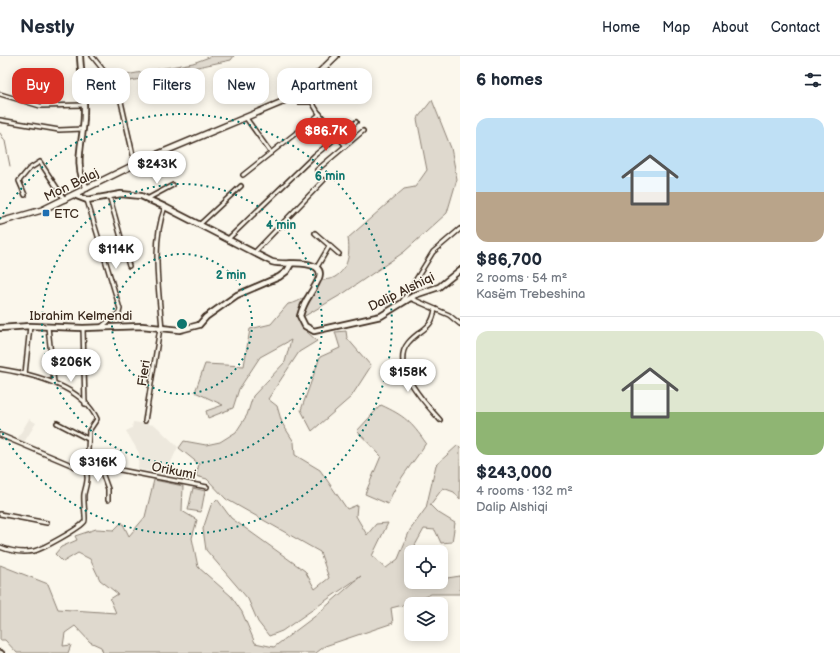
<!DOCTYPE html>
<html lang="en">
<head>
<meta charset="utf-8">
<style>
	:root { --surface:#fff; --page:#f2f2f3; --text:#1f2937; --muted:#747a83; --line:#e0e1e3; --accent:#d93025 }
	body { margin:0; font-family:"Balsamiq Sans",sans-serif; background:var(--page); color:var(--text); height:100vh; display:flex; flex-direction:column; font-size:15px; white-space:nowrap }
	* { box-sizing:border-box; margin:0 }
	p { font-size:13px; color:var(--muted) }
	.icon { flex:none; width:22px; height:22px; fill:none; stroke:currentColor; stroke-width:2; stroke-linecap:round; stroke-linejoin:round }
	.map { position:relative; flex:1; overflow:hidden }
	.details { display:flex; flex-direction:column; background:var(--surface); width:380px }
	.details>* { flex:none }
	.top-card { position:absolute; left:12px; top:12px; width:380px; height:36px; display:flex; gap:8px }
	.controls { position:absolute; left:404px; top:489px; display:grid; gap:8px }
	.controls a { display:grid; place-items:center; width:44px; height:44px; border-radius:8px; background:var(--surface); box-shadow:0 2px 10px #0003; font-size:20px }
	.price { position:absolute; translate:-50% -34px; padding:0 9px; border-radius:14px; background:#fff; color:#222; font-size:13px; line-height:26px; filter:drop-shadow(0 1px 2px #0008) }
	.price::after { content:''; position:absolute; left:50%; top:24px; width:12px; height:9px; margin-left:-6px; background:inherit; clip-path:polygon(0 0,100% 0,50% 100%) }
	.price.selected { background:var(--accent); color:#fff }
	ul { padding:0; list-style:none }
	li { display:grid; align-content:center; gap:8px; height:212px; padding:0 16px }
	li+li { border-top:1px solid var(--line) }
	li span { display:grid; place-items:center; height:124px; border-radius:12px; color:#555 }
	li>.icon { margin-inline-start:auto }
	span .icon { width:72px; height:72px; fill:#fffc; stroke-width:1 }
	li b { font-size:17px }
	h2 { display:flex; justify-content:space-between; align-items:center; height:48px; padding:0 16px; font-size:17px }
	.chip { padding:0 14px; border-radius:12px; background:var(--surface); box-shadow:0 2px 10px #0003; font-size:14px; line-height:36px }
	.chip.selected { background:var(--accent); color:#fff }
	header { display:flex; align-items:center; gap:24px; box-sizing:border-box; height:56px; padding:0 20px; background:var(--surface); border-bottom:1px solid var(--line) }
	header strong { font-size:19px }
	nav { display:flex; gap:22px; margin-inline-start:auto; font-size:14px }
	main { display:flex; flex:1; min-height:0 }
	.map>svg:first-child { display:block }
</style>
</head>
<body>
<header>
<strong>Nestly</strong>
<nav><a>Home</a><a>Map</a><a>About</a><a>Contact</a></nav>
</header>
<main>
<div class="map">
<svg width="460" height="597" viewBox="0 0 460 597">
	<rect width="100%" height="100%" fill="#fbf7ec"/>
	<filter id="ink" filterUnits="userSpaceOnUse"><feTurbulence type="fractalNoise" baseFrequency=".025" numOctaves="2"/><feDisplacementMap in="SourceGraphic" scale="8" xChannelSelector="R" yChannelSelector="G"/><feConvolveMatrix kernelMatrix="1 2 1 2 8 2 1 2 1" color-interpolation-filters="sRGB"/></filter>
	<g filter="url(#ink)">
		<g fill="#ede8dd">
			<path d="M29,363L36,367L23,388L16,385Z"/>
			<path d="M133,366L155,369L178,391L165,419L138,413L139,397L126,375L132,372Z"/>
		</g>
		<g fill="#dfd9ce" stroke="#8d8276">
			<path d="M212,0H234L231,4L121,27L120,20L193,7Z"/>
			<path d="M432,44L451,92L457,123L447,157L404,196L344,237L303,261L306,275L317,285L299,296L268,343L277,350L282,367L294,386L295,399L320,414L347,453L357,449L356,460L367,479L376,468L388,467L372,500L386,512L398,503L410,474L426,452L436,409L458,389L460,391V443L454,436L443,432L430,449L437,456L455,467L452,486L441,487L435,474L424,473L413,493L415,496H411V526H441V523L460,520V538H431L411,547L391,552L393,567L325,590L316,597H103L101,591L90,586L75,570L65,577L63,590L71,589L68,597H17L5,584H0V509L48,528L58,553L116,557L110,543L118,538L100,524L90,503L78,497L63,506L55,498L61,491L77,484L75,480L96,473L114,474L122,466L129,480L145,461L154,424L183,430L182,455L197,464L192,482L198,511L231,540L242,556L255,587L274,591L314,561L361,520L282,575L269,580L258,566L248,543L206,494L203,473L211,449L217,443L231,462L305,515L315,533L329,522L320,496L226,443L207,423L196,420L199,408L179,392L184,385L206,389L220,386L236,376L247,359L253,340L285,306L291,284L260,301L239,333L233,352L208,362L206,355L223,349L195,336L205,308L244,310L250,273L271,268L288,248C309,245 305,233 320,225C324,223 331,224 335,221C349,212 350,197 348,182L404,133L415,131L427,114L417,63Z"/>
			<path d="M346,275L347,282L371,310L351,341L312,375L301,354L320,301L340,292L335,276Z"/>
			<path d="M381,349C405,360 411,366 426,387C413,408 396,425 388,448L365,438L381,400L357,375Z"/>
			<path d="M193,432L205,435L201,456L188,454Z"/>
		</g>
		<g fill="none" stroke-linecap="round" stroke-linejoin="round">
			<path stroke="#85796d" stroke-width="1" d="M0,77L5,85L10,110"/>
			<g stroke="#3b2a1e" stroke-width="6">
				<g id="street">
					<path d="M92,0L108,20L120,41L135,108"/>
					<path d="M0,38L40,50L84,49"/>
					<path d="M292,40L298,46H312L318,56L345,89"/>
					<path d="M246,62L271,97"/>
					<path d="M0,64L59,74L83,73"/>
					<path d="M317,114L363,75"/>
					<path d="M243,119L320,58"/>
					<path d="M25,139L19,125L29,113L40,106L65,144"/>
					<path d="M109,139L129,210"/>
					<path d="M147,143L173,129"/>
					<path d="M87,144L120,253L119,257L101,271"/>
					<path d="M199,169L241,130"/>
					<path d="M315,177L339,198"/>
					<path d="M228,183L315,99L356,66"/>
					<path d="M254,197L324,124"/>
					<path d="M317,211L330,189"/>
					<path d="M410,242L449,259L460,268"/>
					<path d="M402,246L433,196L460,173"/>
					<path d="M435,253C432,275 420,272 408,287C389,310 426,348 440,364"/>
					<path d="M48,271L54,327"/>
					<path d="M83,272L85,348"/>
					<path d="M162,273C159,235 151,186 165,151"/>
					<path d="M0,313C32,318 82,330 97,363L89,375L87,411"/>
					<path d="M25,318L30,270"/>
					<path d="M145,365L160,272"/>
					<path d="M57,367L88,383"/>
					<path d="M0,379L76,411H105L207,431"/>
					<path d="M100,411L108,433V444"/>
					<path d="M0,458L47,467"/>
					<path d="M0,491C10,495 23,497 34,495C42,493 81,472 85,465C86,464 83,444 84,438C86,429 90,420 84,411"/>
					<path d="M0,596L2,597"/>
				</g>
			</g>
			<g stroke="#3b2a1e" stroke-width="8">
				<g id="secondary">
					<path d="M80,0C81,20 85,39 84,59C84,84 72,109 87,132"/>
					<path d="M74,139L87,144L121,138L141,140L165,151L272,206C283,209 294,206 306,208C331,212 316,227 309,240C305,246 302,253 300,260L305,270L314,275L381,260L415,239L439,231L460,214"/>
					<path d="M0,272L30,270L83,272L142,270L180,274L199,269L206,261L237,239L279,221L287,215L291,208"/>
				</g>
			</g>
			<g stroke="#3b2a1e" stroke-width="8">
				<path id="primary" d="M0,166L42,154L144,104L280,47L300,35L336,0"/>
			</g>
			<use href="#street" stroke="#fbf7ec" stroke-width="3"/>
			<use href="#secondary" stroke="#fbf7ec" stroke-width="4.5"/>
			<use href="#primary" stroke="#fbf7ec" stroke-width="5"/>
		</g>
	</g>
	<g fill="none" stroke="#0f766e" stroke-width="2" stroke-dasharray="2 4">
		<circle cx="182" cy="268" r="70"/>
		<circle cx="182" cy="268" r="140"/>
		<path d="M0 163A210 210 0 1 1 0 373"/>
	</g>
	<rect fill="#1f6fb2" stroke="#fbf7ec" stroke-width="1.5" x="42" y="153" width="8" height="8" rx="2"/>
	<g text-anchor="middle" stroke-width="3" stroke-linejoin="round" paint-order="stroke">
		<g font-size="13" fill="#3b2a1e" stroke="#fbf7ec">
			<text transform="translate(71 128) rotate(-26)" y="5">Mon Balaj</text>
			<text transform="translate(401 235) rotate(-26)" y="5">Dalip Alshiqi</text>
			<text x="81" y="264">Ibrahim Kelmendi</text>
			<text transform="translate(143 317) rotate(-81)" y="5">Fieri</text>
			<text transform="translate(174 414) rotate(11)" y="5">Orikumi</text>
		</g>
		<g font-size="13" fill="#3b2a1e" stroke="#fbf7ec" text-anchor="start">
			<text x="54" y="162">ETC</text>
		</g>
	</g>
	<circle cx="182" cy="268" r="6" fill="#0f766e" stroke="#fbf7ec" stroke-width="2"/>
	<g font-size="12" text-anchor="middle" font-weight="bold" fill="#0f766e" stroke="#fbf7ec" stroke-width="3" stroke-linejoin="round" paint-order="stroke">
		<text x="330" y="124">6 min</text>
		<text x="281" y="173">4 min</text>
		<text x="231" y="223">2 min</text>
	</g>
</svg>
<div class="controls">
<a><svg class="icon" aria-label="locate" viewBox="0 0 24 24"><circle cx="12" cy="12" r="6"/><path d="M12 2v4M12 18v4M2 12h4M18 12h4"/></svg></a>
<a><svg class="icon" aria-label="layers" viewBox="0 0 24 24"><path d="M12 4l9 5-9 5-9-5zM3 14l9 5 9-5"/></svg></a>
</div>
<b class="price selected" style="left:326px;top:96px">$86.7K</b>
<b class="price" style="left:157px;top:129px">$243K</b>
<b class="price" style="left:116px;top:214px">$114K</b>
<b class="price" style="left:71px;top:327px">$206K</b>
<b class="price" style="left:408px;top:337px">$158K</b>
<b class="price" style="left:98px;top:427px">$316K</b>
<div class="top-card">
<a class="chip selected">Buy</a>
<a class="chip">Rent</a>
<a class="chip">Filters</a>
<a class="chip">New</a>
<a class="chip">Apartment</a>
</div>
</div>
<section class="details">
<h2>6 homes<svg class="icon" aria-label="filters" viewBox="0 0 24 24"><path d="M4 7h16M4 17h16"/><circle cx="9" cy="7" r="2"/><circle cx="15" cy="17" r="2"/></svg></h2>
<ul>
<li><span style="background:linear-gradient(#bfe0f5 60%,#b9a48a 0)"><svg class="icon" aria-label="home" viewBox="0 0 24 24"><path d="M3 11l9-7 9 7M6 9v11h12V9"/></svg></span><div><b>$86,700</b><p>2 rooms · 54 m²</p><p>Kasëm Trebeshina</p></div></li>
<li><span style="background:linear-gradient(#dfe7d0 65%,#8fb573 0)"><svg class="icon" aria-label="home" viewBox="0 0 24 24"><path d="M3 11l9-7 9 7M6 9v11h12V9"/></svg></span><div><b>$243,000</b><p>4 rooms · 132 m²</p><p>Dalip Alshiqi</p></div></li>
</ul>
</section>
</main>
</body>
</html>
